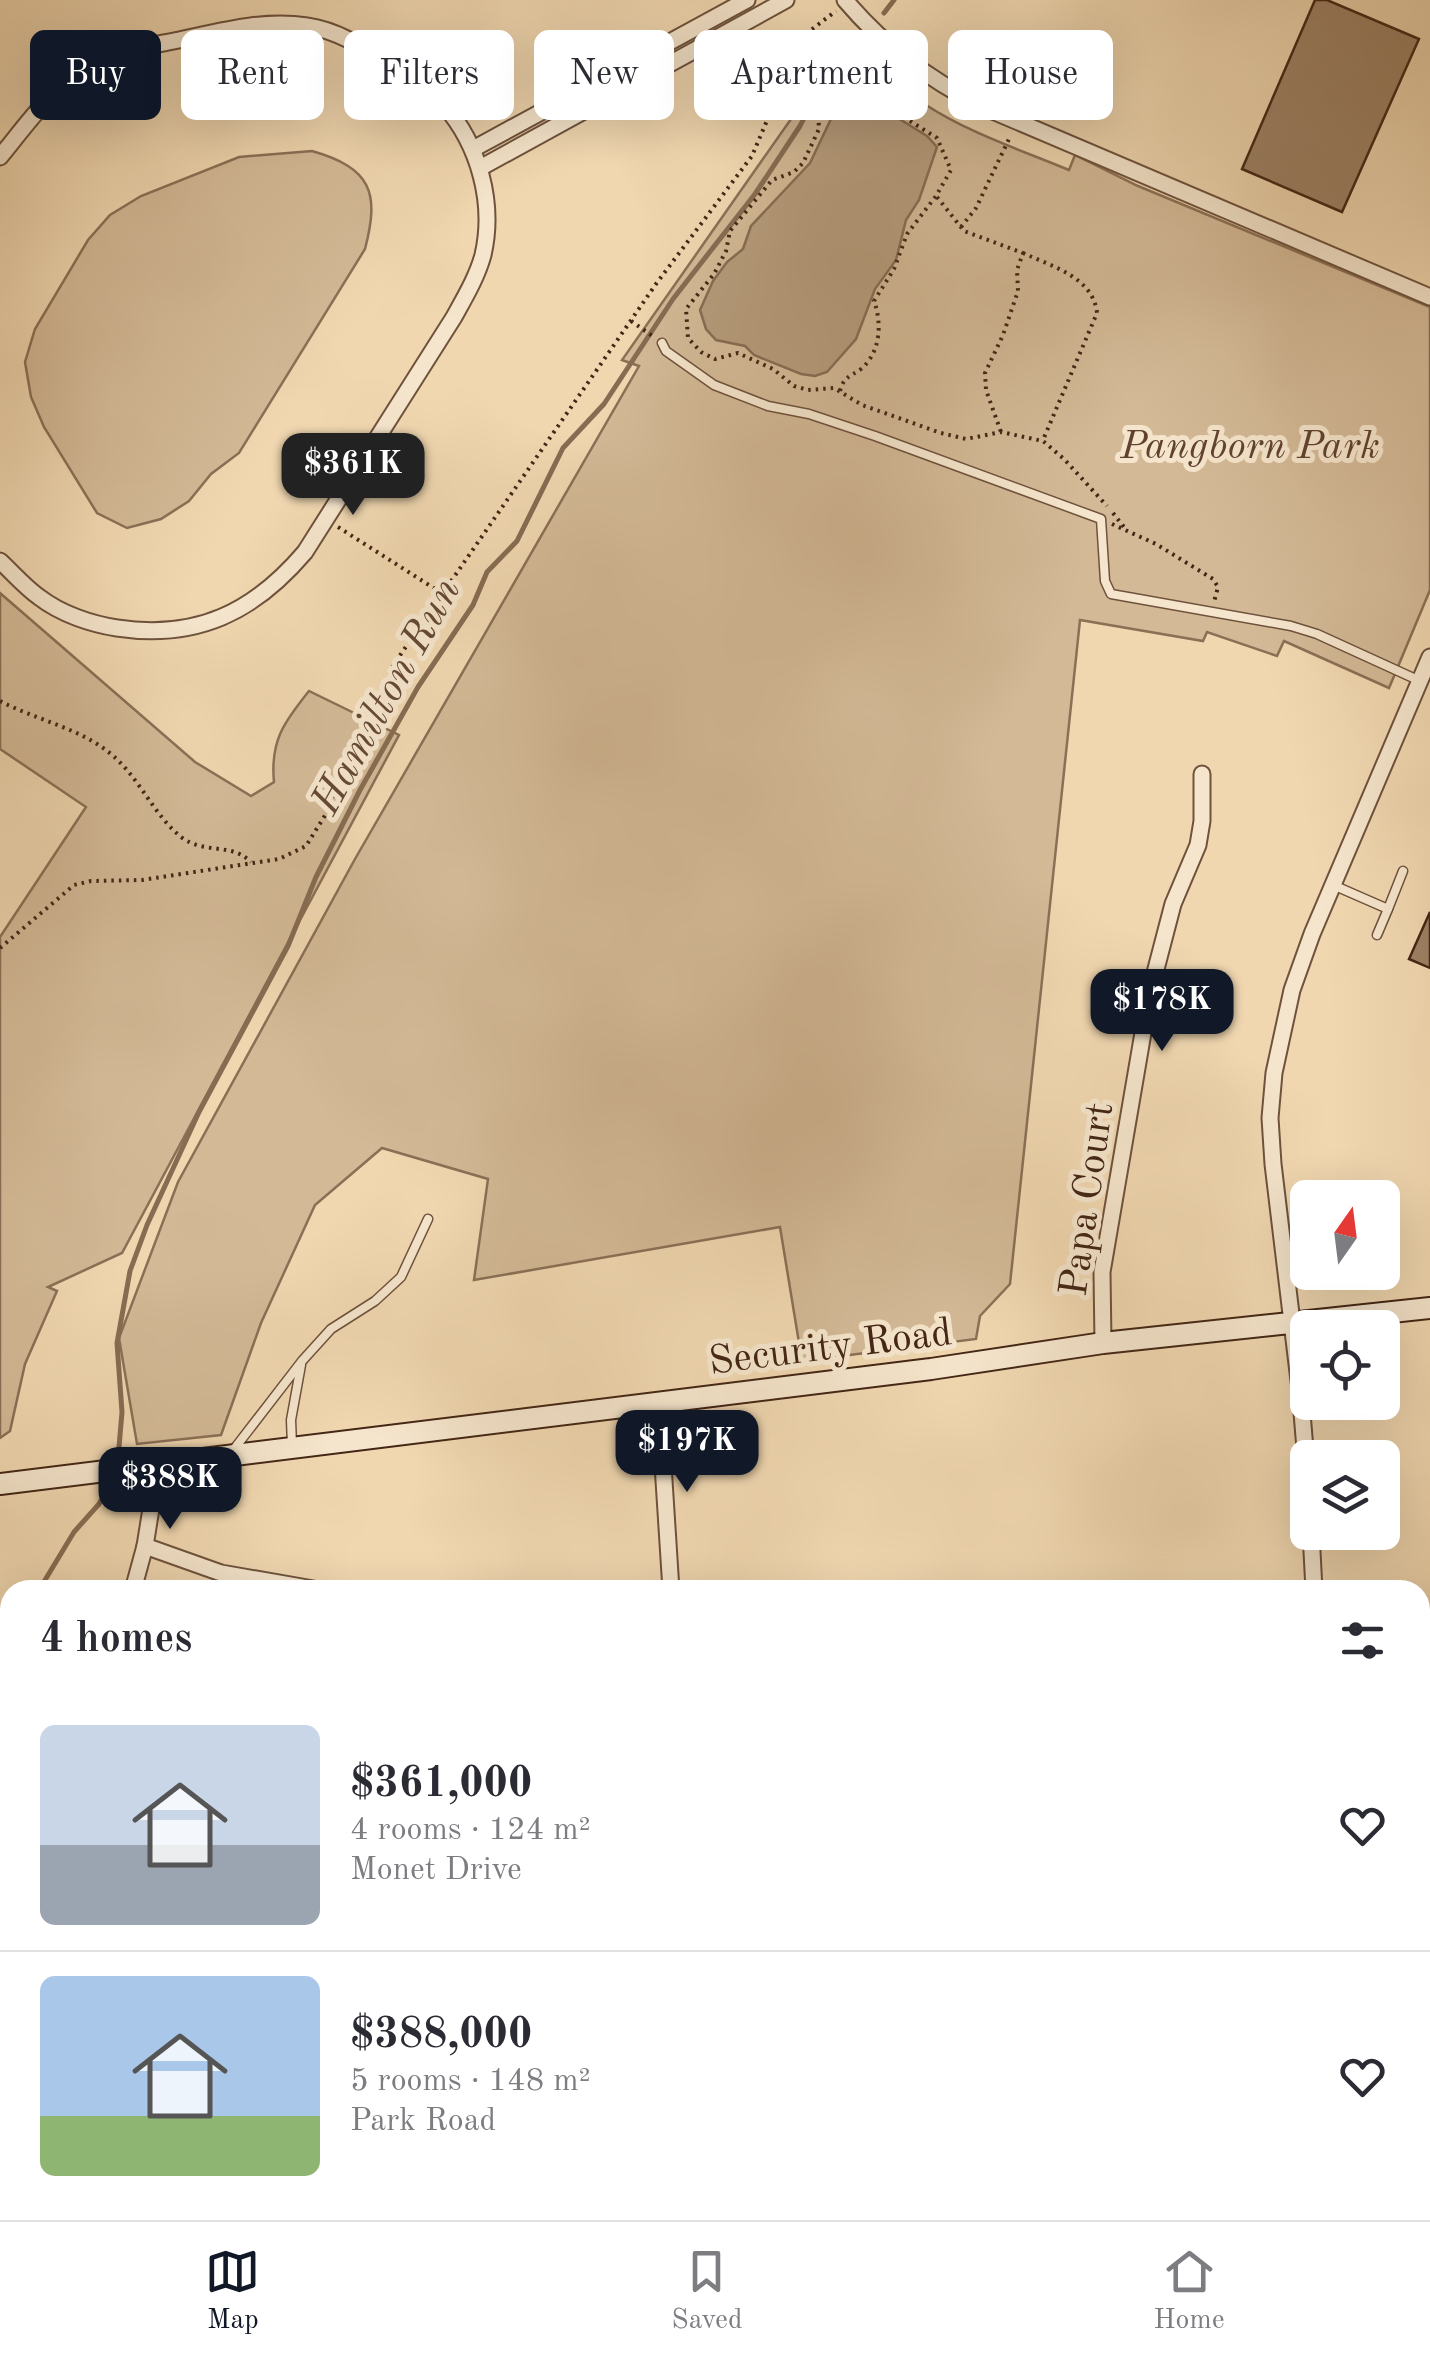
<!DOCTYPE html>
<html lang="en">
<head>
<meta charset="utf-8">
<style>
	:root { --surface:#fff; --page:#f7f7f7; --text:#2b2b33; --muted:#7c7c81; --line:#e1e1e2; --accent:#111827 }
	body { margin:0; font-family:"Old Standard TT",serif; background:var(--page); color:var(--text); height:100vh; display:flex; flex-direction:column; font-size:38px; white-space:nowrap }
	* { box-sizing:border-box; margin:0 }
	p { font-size:32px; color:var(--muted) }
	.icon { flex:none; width:55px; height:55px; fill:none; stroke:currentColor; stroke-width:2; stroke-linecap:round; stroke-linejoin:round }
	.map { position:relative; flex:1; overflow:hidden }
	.sheet { position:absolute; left:0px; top:1580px; width:1430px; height:640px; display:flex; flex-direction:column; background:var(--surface); border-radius:30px 30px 0 0; box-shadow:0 10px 40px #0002 }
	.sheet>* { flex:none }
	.top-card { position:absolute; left:30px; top:30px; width:1370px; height:90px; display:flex; gap:20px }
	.needle { width:65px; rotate:14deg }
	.fabs { position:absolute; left:1290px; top:1180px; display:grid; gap:20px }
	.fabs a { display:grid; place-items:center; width:110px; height:110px; border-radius:15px; background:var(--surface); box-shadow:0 10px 40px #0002; font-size:50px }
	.price { position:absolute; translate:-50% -85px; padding:0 22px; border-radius:20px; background:var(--accent); color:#fff; font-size:32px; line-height:65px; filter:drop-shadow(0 2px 5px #0008) }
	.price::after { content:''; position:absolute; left:50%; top:60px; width:30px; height:22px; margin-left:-15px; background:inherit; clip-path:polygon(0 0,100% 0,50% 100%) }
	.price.selected { background:#222; color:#fff }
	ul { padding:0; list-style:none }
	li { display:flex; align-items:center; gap:30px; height:250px; padding:0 40px }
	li+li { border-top:2px solid var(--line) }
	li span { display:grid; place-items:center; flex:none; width:280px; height:200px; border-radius:15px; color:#555 }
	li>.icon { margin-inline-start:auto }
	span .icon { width:120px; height:120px; fill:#fffc; stroke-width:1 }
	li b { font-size:42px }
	h2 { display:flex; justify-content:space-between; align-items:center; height:120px; padding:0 40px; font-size:42px }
	.chip { padding:0 35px; border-radius:15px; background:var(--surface); box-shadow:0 10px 40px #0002; font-size:35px; line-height:90px }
	.chip.selected { background:var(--accent); color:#fff }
	.tab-bar { display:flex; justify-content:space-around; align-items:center; height:140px; border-top:2px solid var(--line); background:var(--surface); font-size:28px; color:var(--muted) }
	.tab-bar a { display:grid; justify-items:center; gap:5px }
	.tab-bar .selected { color:var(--accent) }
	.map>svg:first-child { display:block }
</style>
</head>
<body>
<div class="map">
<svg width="1430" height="2220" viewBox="0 0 1430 2220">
	<rect width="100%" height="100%" fill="#f0d7b0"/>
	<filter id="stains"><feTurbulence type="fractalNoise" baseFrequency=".002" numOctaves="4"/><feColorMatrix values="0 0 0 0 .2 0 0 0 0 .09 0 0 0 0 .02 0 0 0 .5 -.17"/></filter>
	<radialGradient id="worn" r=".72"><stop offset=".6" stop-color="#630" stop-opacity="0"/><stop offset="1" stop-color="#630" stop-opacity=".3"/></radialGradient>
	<g fill="#d3b996" stroke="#8b7056" stroke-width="2.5">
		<path d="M845,42C871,64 897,86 926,105C969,133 1021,150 1069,170L1075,155L1138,186L1430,307V590L1389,688L1284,641L1277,656L1207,632L1203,641L1080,620L1010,1284L980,1316L976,1339L802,1361L780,1227L474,1280L488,1179L382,1148L315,1205L261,1323L221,1435L137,1444L119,1338L178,1182L355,859L639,366L622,360Z"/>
		<path d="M312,151C371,168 380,192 365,249L239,453L211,474L189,501L161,519L127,528L97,513L44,427L31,397L25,362L35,329L88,240L110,215L141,196L239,157Z"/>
		<path d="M0,593L195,762L251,796L274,782C270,741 284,722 309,691L399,735L122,1253L48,1287L57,1291L25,1364L10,1431L0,1438V937L86,807L0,749Z"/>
	</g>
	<path fill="#b59b7b" stroke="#876c52" stroke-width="2.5" d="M867,91L893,115L927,136L937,147L919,200L906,220L896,260L875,289L856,339L827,372L815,376L801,374L754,355L745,346L716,340L706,329L700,310L713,281L727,262L743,249L751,226L810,163L840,100Z"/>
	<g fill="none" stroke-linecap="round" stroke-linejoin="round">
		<g stroke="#876c52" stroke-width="5">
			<path d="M884,13L894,0"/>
			<path d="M119,1447L122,1412L117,1343L130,1271L147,1225L199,1112L288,946L316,877L360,790L418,687L473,605L487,572L517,541L563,448L604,404L673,299L755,194L800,126L825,76L853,41"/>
			<path d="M39,1590L74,1532L99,1504L110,1485"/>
			<path d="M0,1666L10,1645"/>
		</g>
	</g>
	<g fill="#9d8266" stroke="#432615" stroke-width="2.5">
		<path d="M1315,0H1327L1419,39L1342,212L1242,169Z"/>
		<path d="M1430,912V968L1409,959Z"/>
	</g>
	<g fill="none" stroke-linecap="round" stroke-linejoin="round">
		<g stroke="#6e523c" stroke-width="11">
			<g id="lane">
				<path d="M662,343L666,351L714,385L768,406L809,414L875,436L1101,519L1105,581L1111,594L1291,626L1317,634L1420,681"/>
				<path d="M1333,885L1388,909L1403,871"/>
				<path d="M1377,935L1388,909"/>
				<path d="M292,1445L291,1420L301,1365"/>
				<path d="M231,1453L302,1361L331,1329L375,1301L401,1277L428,1219"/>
				<path d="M0,1987L10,1989"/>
				<path d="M1426,2220L1430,2208"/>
			</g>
		</g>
		<g stroke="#6e523c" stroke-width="19">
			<g id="street">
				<path d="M845,0C884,46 927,78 981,106L1430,297"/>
				<path d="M473,149L747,0"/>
				<path d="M0,157C27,124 53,86 91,65C117,50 149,46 179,40C221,31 264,19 307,26C337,30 364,48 389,64C408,76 430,88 444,105C479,145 495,203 483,255C477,277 465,297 454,317L305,552C254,612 197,640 117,628C91,624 61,614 39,597C25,587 13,573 0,561"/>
				<path d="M480,168L786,0"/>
				<path d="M1103,1343L1102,1272L1150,992L1173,904L1198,845L1202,821V774"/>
				<path d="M659,1402L671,1590"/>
				<path d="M1308,1485L1300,1389L1273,1164L1270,1118L1274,1073L1292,990L1312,934L1430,657"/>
				<path d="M1311,1532L1314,1590"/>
				<path d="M145,1546L221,1573L319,1590"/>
				<path d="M133,1590L145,1546L158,1465"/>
				<path d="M0,1832L10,1835"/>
				<path d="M0,2195L10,2151"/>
				<path d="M267,2210L310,2220"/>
				<path d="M570,2220L573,2210"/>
				<path d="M1255,2220L1258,2210"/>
			</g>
		</g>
		<g stroke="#432615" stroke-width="24">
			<path id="secondary" d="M0,1484L931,1369L1103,1343L1430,1308"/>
		</g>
		<g stroke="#432615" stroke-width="4" stroke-dasharray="2.5 5" stroke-linecap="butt">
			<path d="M937,197L964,231L1023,253L1017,270L1018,291L1003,335L985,373L986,390L1001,432"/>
			<path d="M961,227L976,208L1009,139"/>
			<path d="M1023,253C1053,267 1093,277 1097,313L1043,440"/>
			<path d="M631,321L654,337"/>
			<path d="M840,391C844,376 850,377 861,369C881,352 882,323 874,301L894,269L907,234L936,196L951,170L937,138L899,114L870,83L862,81L843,85L821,101L818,111L819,129L803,163L794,172L772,180L730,231L726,251L714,274L686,309L688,338L701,352L715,359L738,353L773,369L794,386L808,390L834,388L862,405L941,433L966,439L1001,432L1043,441L1064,459L1107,506"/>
			<path d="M1113,513L1127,531"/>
			<path d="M1112,524L1156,544L1213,579L1218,587L1214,602"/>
			<path d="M338,527L443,594"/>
			<path d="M0,701C36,720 80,728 111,754C139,777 153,814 181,837C205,855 231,842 251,862"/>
			<path d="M0,948L74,885L91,881L142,880L279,859L306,846L329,809L351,749L394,664L656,284L752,156L771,111L782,52L836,11"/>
		</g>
		<use href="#lane" stroke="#f5e5cc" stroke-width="8"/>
		<use href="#street" stroke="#f5e5cc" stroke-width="15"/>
		<use href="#secondary" stroke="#f5e5cc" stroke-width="20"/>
	</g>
	<g text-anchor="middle" stroke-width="10" stroke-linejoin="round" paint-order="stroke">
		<g font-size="40" font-style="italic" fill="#60432f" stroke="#f5e5cc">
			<text x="1250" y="458">Pangborn Park</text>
		</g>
		<g font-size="40" fill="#432615" stroke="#f5e5cc">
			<text transform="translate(1085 1199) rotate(-82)" y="14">Papa Court</text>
			<text transform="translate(830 1345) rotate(-7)" y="14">Security Road</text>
		</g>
		<g font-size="42" font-style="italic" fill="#654934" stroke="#f5e5cc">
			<text transform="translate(384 695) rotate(-61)" y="15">Hamilton Run</text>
		</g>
	</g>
	<rect width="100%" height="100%" filter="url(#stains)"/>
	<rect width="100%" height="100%" fill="url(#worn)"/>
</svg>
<div class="fabs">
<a><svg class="needle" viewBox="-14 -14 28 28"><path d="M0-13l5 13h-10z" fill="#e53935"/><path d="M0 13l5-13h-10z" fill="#7c7c81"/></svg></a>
<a><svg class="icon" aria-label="locate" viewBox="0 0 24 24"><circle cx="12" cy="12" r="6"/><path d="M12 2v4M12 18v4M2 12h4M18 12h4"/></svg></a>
<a><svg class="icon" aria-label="layers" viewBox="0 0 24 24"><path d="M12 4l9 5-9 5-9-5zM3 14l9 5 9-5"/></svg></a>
</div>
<b class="price selected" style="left:353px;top:518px">$361K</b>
<b class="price" style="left:1162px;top:1054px">$178K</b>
<b class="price" style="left:687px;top:1495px">$197K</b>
<b class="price" style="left:170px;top:1532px">$388K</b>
<div class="top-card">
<a class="chip selected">Buy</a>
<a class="chip">Rent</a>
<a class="chip">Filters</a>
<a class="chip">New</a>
<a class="chip">Apartment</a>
<a class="chip">House</a>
</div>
<section class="sheet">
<h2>4 homes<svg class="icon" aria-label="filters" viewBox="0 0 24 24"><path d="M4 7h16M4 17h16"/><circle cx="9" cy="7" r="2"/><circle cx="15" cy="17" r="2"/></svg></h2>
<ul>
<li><span style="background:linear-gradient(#c9d6e8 60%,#9aa5b1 0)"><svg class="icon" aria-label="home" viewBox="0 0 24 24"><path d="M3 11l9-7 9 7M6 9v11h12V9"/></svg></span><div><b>$361,000</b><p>4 rooms · 124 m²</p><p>Monet Drive</p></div><svg class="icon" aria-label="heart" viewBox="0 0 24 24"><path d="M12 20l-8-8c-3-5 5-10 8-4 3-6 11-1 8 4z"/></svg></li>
<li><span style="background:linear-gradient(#a9c7e8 70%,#8fb573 0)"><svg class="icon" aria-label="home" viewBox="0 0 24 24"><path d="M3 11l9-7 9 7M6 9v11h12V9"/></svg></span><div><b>$388,000</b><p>5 rooms · 148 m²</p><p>Park Road</p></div><svg class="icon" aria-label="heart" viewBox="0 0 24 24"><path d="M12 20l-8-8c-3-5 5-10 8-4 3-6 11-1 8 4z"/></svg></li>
</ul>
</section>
</div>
<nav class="tab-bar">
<a class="selected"><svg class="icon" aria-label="map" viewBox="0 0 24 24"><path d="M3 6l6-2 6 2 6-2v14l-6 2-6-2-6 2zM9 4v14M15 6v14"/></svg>Map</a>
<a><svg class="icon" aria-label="saved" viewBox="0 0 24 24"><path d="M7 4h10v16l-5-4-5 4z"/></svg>Saved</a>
<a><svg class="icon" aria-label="home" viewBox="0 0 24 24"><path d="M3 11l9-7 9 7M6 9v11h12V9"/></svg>Home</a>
</nav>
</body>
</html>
